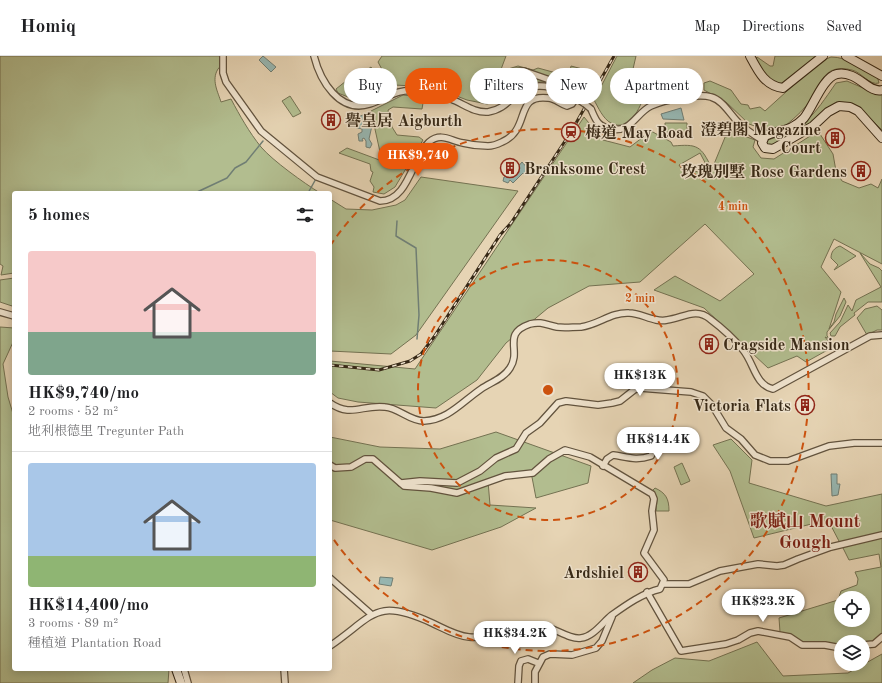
<!DOCTYPE html>
<html lang="en">
<head>
<meta charset="utf-8">
<style>
	:root { --surface:#fff; --page:#f6f6f6; --text:#202124; --muted:#757577; --line:#e0e0e0; --accent:#ea580c }
	body { margin:0; font-family:"Old Standard TT","Noto Serif TC",serif; background:var(--page); color:var(--text); height:100vh; display:flex; flex-direction:column; font-size:15px; white-space:nowrap }
	* { box-sizing:border-box; margin:0 }
	p { font-size:13px; color:var(--muted) }
	.icon { flex:none; width:22px; height:22px; fill:none; stroke:currentColor; stroke-width:2; stroke-linecap:round; stroke-linejoin:round }
	.map { position:relative; flex:1; overflow:hidden }
	.drawer { position:absolute; left:12px; top:135px; width:320px; height:480px; display:flex; flex-direction:column; background:var(--surface); border-radius:4px; box-shadow:0 2px 10px #0003 }
	.drawer>* { flex:none }
	.hud { position:absolute; left:344px; top:12px; width:380px; height:36px; display:flex; gap:8px }
	.controls { position:absolute; left:834px; top:535px; display:grid; gap:8px }
	.controls a { display:grid; place-items:center; width:36px; height:36px; border-radius:50%; background:var(--surface); box-shadow:0 2px 10px #0003; font-size:20px }
	.price { position:absolute; translate:-50% -34px; padding:0 9px; border-radius:14px; background:#fff; color:#222; font-size:13px; line-height:26px; filter:drop-shadow(0 1px 2px #0008) }
	.price::after { content:''; position:absolute; left:50%; top:24px; width:12px; height:9px; margin-left:-6px; background:inherit; clip-path:polygon(0 0,100% 0,50% 100%) }
	.price.selected { background:var(--accent); color:#fff }
	ul { padding:0; list-style:none }
	li { display:grid; align-content:center; gap:8px; height:212px; padding:0 16px }
	li+li { border-top:1px solid var(--line) }
	li span { display:grid; place-items:center; height:124px; border-radius:4px; color:#555 }
	li>.icon { margin-inline-start:auto }
	span .icon { width:72px; height:72px; fill:#fffc; stroke-width:1 }
	li b { font-size:17px }
	h2 { display:flex; justify-content:space-between; align-items:center; height:48px; padding:0 16px; font-size:17px }
	.tag { padding:0 14px; border-radius:18px; background:var(--surface); box-shadow:0 2px 10px #0003; font-size:14px; line-height:36px }
	.tag.selected { background:var(--accent); color:#fff }
	header { display:flex; align-items:center; gap:24px; box-sizing:border-box; height:56px; padding:0 20px; background:var(--surface); border-bottom:1px solid var(--line) }
	header strong { font-size:19px }
	nav { display:flex; gap:22px; margin-inline-start:auto; font-size:14px }
	.map>svg:first-child { display:block }
</style>
</head>
<body>
<header>
<strong>Homiq</strong>
<nav><a>Map</a><a>Directions</a><a>Saved</a></nav>
</header>
<div class="map">
<svg width="882" height="627" viewBox="0 0 882 627">
	<rect width="100%" height="100%" fill="#e6d4b4"/>
	<filter id="stains"><feTurbulence type="fractalNoise" baseFrequency=".005" numOctaves="4"/><feColorMatrix values="0 0 0 0 .2 0 0 0 0 .09 0 0 0 0 .02 0 0 0 .5 -.17"/></filter>
	<radialGradient id="worn" r=".72"><stop offset=".6" stop-color="#630" stop-opacity="0"/><stop offset="1" stop-color="#630" stop-opacity=".3"/></radialGradient>
	<g fill="#b2bd8f" stroke="#747252" fill-rule="evenodd">
		<path d="M0,0H226C225,6 222,8 218,13C211,24 218,36 221,46L231,43C240,60 249,76 261,91C273,105 304,127 320,137H14V217L1,219L3,210L0,208Z"/>
		<path d="M382,0H506L500,16L507,21C522,14 533,20 546,26H534L523,29L502,44L487,48L467,44L433,31L394,29L366,45H358L338,37L336,33L346,25L355,36L360,37L385,19L378,6Z"/>
		<path d="M617,0H636L633,13L645,38C640,51 630,77 611,67C603,63 598,51 594,44Z"/>
		<path d="M775,0H816L786,27C769,29 763,16 755,4L757,1L770,10H773Z"/>
		<path d="M831,1C848,1 862,12 877,20L879,27C870,30 861,16 852,14C821,6 821,32 806,50C799,59 789,66 781,74H766L749,68L726,46L704,34V27L710,25L731,34L741,48L748,49L750,53L760,51L765,55L819,6Z"/>
		<path d="M518,10L533,14L538,12L593,27L587,46L574,36L568,28L508,13Z"/>
		<path d="M571,10L590,15L588,25L569,20Z"/>
		<path d="M371,11L376,19L359,31L354,23Z"/>
		<path d="M847,25L877,38H882V74L864,56L844,48L771,93L764,85C805,74 813,60 836,27Z"/>
		<path d="M403,39L424,41L422,53L393,51L388,54L392,71L397,79L419,81L423,84L395,131L384,138L373,136L374,131L370,125L373,116L371,115L370,108L339,97L347,92L382,105L371,55Z"/>
		<path d="M290,40L301,57L293,61L282,45Z"/>
		<path d="M584,61L603,84L630,91L651,75L671,86L673,90C697,88 701,89 712,113L728,74L755,84L753,91L761,102L774,103L818,75L833,98L836,115L842,125L859,132L871,128L878,132L882,123V208L834,183L821,211L841,236L829,273L834,266L836,258L844,242L846,246L840,260L827,276V280L830,283L825,281L833,291L806,306L797,300L768,312L704,252L654,234L675,220L720,245L754,218L705,168L640,226L589,230L548,252L506,287L477,324L436,352L358,346L338,342L330,336V305L415,313ZM700,97L710,116L683,115L679,109Z"/>
		<path d="M665,67H687V77L665,76Z"/>
		<path d="M421,121L518,135L416,279L391,298L330,295V143L346,153L372,154L396,149L405,144Z"/>
		<path d="M840,190L856,200L834,214L838,209L831,202C831,196 834,192 840,190Z"/>
		<path d="M860,197L870,208L879,212L882,215V246H868L854,257L855,259L840,271L835,280H831L830,277L840,266L848,249L852,255L856,244L881,231Z"/>
		<path d="M14,222V245L12,250L0,246V224Z"/>
		<path d="M877,250L882,254V274H877L867,279L857,262L865,253Z"/>
		<path d="M0,271L14,272V284L3,308L8,341L14,361V613H169L168,627H0Z"/>
		<path d="M496,376L591,410L588,427L536,442L531,416L488,425L490,449L536,452L501,471L432,494L330,464V381L380,391L440,393Z"/>
		<path d="M731,383L752,404L749,427L826,450L882,438V476L840,487L828,464L754,482L730,415L713,389Z"/>
		<path d="M682,407L690,425L681,429L674,411Z"/>
		<path d="M655,432C666,437 669,443 669,455H656L657,443L652,435Z"/>
		<path d="M882,481V578L873,586H841V590L803,587L780,576L779,562L838,544L841,535L857,529L858,523L855,516L881,511L879,498L849,504L842,490ZM841,542H863V564H841Z"/>
		<path d="M757,586L783,620L848,617L882,598V627H633L652,614L675,602L709,605Z"/>
	</g>
	<g fill="#97b7b2" stroke="#707e74">
		<path d="M263,0L276,11L271,16L259,4Z"/>
		<path d="M681,52L684,64L663,63L661,58Z"/>
		<path d="M363,59L370,61L373,65L369,83L372,88L370,92L366,91V85L364,82L362,83L363,85H359L358,78L362,76V73L353,71L352,67L353,63Z"/>
		<path d="M522,106L530,115L525,119L523,117L513,127L510,124L508,127L503,125L504,121L512,118Z"/>
		<path d="M831,418H837V428H840L838,439L832,440Z"/>
		<path d="M380,521L393,522L391,530L379,528Z"/>
	</g>
	<g fill="none" stroke-linecap="round" stroke-linejoin="round">
		<g stroke="#707e74" stroke-width="1.5">
			<path d="M195,137L227,122L235,112L246,106L263,85"/>
			<path d="M308,137L317,121"/>
			<path d="M397,165L396,180L416,192L419,259L417,283"/>
		</g>
		<g stroke="#62533e" stroke-width="8">
			<g id="minor">
				<path d="M223,0V17L226,26L261,75L317,121L380,145C409,145 412,101 429,86C441,76 451,85 463,87C471,89 480,90 488,90C493,90 498,88 502,86C532,73 513,38 548,42C555,42 560,48 567,50L572,48L576,42"/>
				<path d="M314,0C320,24 339,58 370,48C385,43 398,32 416,35C427,36 440,39 451,43C464,48 474,57 488,56C501,54 507,47 516,39C537,20 566,35 585,48"/>
				<path d="M506,19L512,16L524,15L567,30L569,38"/>
				<path d="M591,53C596,64 597,70 611,73C631,77 636,57 651,50C664,44 697,37 711,41C723,44 731,60 740,68C746,74 754,79 762,84"/>
				<path d="M0,256L14,260"/>
				<path d="M330,347C351,362 363,348 385,351C399,352 409,365 424,365C448,364 462,346 481,333C491,326 503,323 510,312C522,294 501,278 530,268C541,265 547,269 557,271C564,272 573,271 581,271C598,269 611,256 629,257C642,257 654,267 667,264C683,262 696,251 710,263C722,272 734,283 743,294C754,307 755,329 773,333L870,280L882,279"/>
				<path d="M330,409L335,412L351,411L365,403H373L404,430L431,432L457,437L505,420L533,417L549,403L565,394L590,401L652,438L654,443L652,455L654,474L644,497L664,524L660,533C643,537 626,549 612,559C603,566 593,581 581,582C568,584 552,569 537,569C514,568 492,583 469,581C456,580 443,572 432,567C375,541 375,559 330,590"/>
				<path d="M603,410L607,403L613,399C627,401 636,405 651,400L653,396L651,392H626"/>
				<path d="M401,427L420,425L457,427L480,415L496,402L516,393L526,377L540,367L558,347L566,345L598,349L612,347L620,345L634,334L640,332L691,336L703,340L712,349L726,372L741,383L755,399L770,405H788L829,390L854,387H882"/>
				<path d="M330,522L371,558"/>
				<path d="M664,528H689L720,515L758,508L777,510L784,509L798,503L831,491L882,479"/>
				<path d="M647,536L681,595L726,588L738,584L750,577L758,575L790,581L802,589H825L841,592"/>
				<path d="M863,589L874,588L882,581"/>
				<path d="M184,613L188,627"/>
				<path d="M284,613L285,627"/>
				<path d="M518,627L519,610L521,605L528,603L538,607"/>
				<path d="M535,627V616L543,601L550,598L572,599L596,592L602,585L612,561"/>
			</g>
		</g>
		<g stroke="#362816" stroke-width="10">
			<g id="secondary">
				<path d="M750,0C758,15 765,30 783,32L823,0"/>
				<path d="M846,0L882,20"/>
				<path d="M882,34C869,38 857,14 837,18C823,21 813,51 804,62C791,76 780,73 765,80L762,87L765,92L773,93L813,70L828,56L839,50L850,51L858,55L882,82"/>
				<path d="M176,613L181,627"/>
			</g>
		</g>
		<use href="#minor" stroke="#efe3ce" stroke-width="5.5"/>
		<use href="#secondary" stroke="#efe3ce" stroke-width="8"/>
		<g stroke="#362816" stroke-width="3">
			<path id="rail" d="M330,309L379,314L410,305L421,298L434,281L500,179L511,167L571,76L614,0"/>
		</g>
		<use href="#rail" stroke="#efe3ce" stroke-width="1.5" stroke-dasharray="4.5" stroke-linecap="butt"/>
		<g stroke="#62533e" stroke-width="8" stroke-linecap="butt">
			<path id="minor-bridge" d="M585,48L591,53"/>
		</g>
		<use href="#minor-bridge" stroke="#efe3ce" stroke-width="5.5"/>
	</g>
	<g fill="none" stroke="#cd520e" stroke-width="2" stroke-dasharray="7 5">
		<circle cx="548" cy="334" r="130"/>
		<path d="M330 190A261 261 0 1 1 330 478"/>
	</g>
	<defs>
		<g id="building-ring" transform="scale(1)"><circle r="9.5" fill="#efe3ce" stroke="#8f2418" stroke-width="1.5"/><path d="M-4-6H4V6H1V3H-1V6H-4ZM-2.5-4.3h1.7v1.8h-1.7ZM.8-4.3h1.7v1.8H.8ZM-2.5-1h1.7V.8h-1.7ZM.8-1h1.7V.8H.8Z" fill="#8f2418"/></g>
		<g id="station-ring" transform="scale(1)"><circle r="9.5" fill="#efe3ce" stroke="#8f2418" stroke-width="1.5"/><path d="M-3-6H3Q5-6 5-4V2Q5 4 3 4L4.5 6H3L1.5 4h-3L-3 6H-4.5L-3 4Q-5 4-5 2V-4Q-5-6-3-6ZM-3.5-4v3h7v-3ZM-3.5 1v1.5H-2V1ZM2 1v1.5H3.5V1Z" fill="#8f2418"/></g>
	</defs>
	<g fill-rule="evenodd">
		<use href="#building-ring" x="331" y="64"/>
		<use href="#station-ring" x="571" y="76"/>
		<use href="#building-ring" x="835" y="82"/>
		<use href="#building-ring" x="510" y="112"/>
		<use href="#building-ring" x="861" y="115"/>
		<use href="#building-ring" x="709" y="288"/>
		<use href="#building-ring" x="805" y="349"/>
		<use href="#building-ring" x="638" y="516"/>
	</g>
	<g text-anchor="middle" stroke-width="3" stroke-linejoin="round" paint-order="stroke">
		<g font-size="16" font-weight="bold" fill="#362816" stroke="#efe3ce" text-anchor="start">
			<text x="345" y="70">譽皇居 Aigburth</text>
			<text x="821" y="79" text-anchor="end">澄碧閣 Magazine<tspan x="821" dy="18">Court</tspan></text>
			<text x="585" y="82">梅道 May Road</text>
			<text x="524" y="118">Branksome Crest</text>
			<text x="847" y="121" text-anchor="end">玫瑰別墅 Rose Gardens</text>
			<text x="723" y="294">Cragside Mansion</text>
			<text x="791" y="355" text-anchor="end">Victoria Flats</text>
			<text x="624" y="522" text-anchor="end">Ardshiel</text>
		</g>
		<g font-size="18" font-weight="bold" fill="#7a1f14" stroke="#efe3ce">
			<text x="805" y="471">歌賦山 Mount<tspan x="805" dy="21">Gough</tspan></text>
		</g>
	</g>
	<circle cx="548" cy="334" r="6" fill="#cd520e" stroke="#efe3ce" stroke-width="2"/>
	<g font-size="12" text-anchor="middle" font-weight="bold" fill="#cd520e" stroke="#efe3ce" stroke-width="3" stroke-linejoin="round" paint-order="stroke">
		<text x="733" y="154">4 min</text>
		<text x="640" y="246">2 min</text>
	</g>
	<rect width="100%" height="100%" filter="url(#stains)"/>
	<rect width="100%" height="100%" fill="url(#worn)"/>
</svg>
<div class="controls">
<a><svg class="icon" aria-label="locate" viewBox="0 0 24 24"><circle cx="12" cy="12" r="6"/><path d="M12 2v4M12 18v4M2 12h4M18 12h4"/></svg></a>
<a><svg class="icon" aria-label="layers" viewBox="0 0 24 24"><path d="M12 4l9 5-9 5-9-5zM3 14l9 5 9-5"/></svg></a>
</div>
<b class="price selected" style="left:418px;top:121px">HK$9,740</b>
<b class="price" style="left:640px;top:341px">HK$13K</b>
<b class="price" style="left:658px;top:405px">HK$14.4K</b>
<b class="price" style="left:763px;top:567px">HK$23.2K</b>
<b class="price" style="left:515px;top:599px">HK$34.2K</b>
<div class="hud">
<a class="tag">Buy</a>
<a class="tag selected">Rent</a>
<a class="tag">Filters</a>
<a class="tag">New</a>
<a class="tag">Apartment</a>
</div>
<section class="drawer">
<h2>5 homes<svg class="icon" aria-label="filters" viewBox="0 0 24 24"><path d="M4 7h16M4 17h16"/><circle cx="9" cy="7" r="2"/><circle cx="15" cy="17" r="2"/></svg></h2>
<ul>
<li><span style="background:linear-gradient(#f6c9c9 65%,#7fa58c 0)"><svg class="icon" aria-label="home" viewBox="0 0 24 24"><path d="M3 11l9-7 9 7M6 9v11h12V9"/></svg></span><div><b>HK$9,740/mo</b><p>2 rooms · 52 m²</p><p>地利根德里 Tregunter Path</p></div></li>
<li><span style="background:linear-gradient(#a9c7e8 75%,#8fb573 0)"><svg class="icon" aria-label="home" viewBox="0 0 24 24"><path d="M3 11l9-7 9 7M6 9v11h12V9"/></svg></span><div><b>HK$14,400/mo</b><p>3 rooms · 89 m²</p><p>種植道 Plantation Road</p></div></li>
</ul>
</section>
</div>
</body>
</html>
